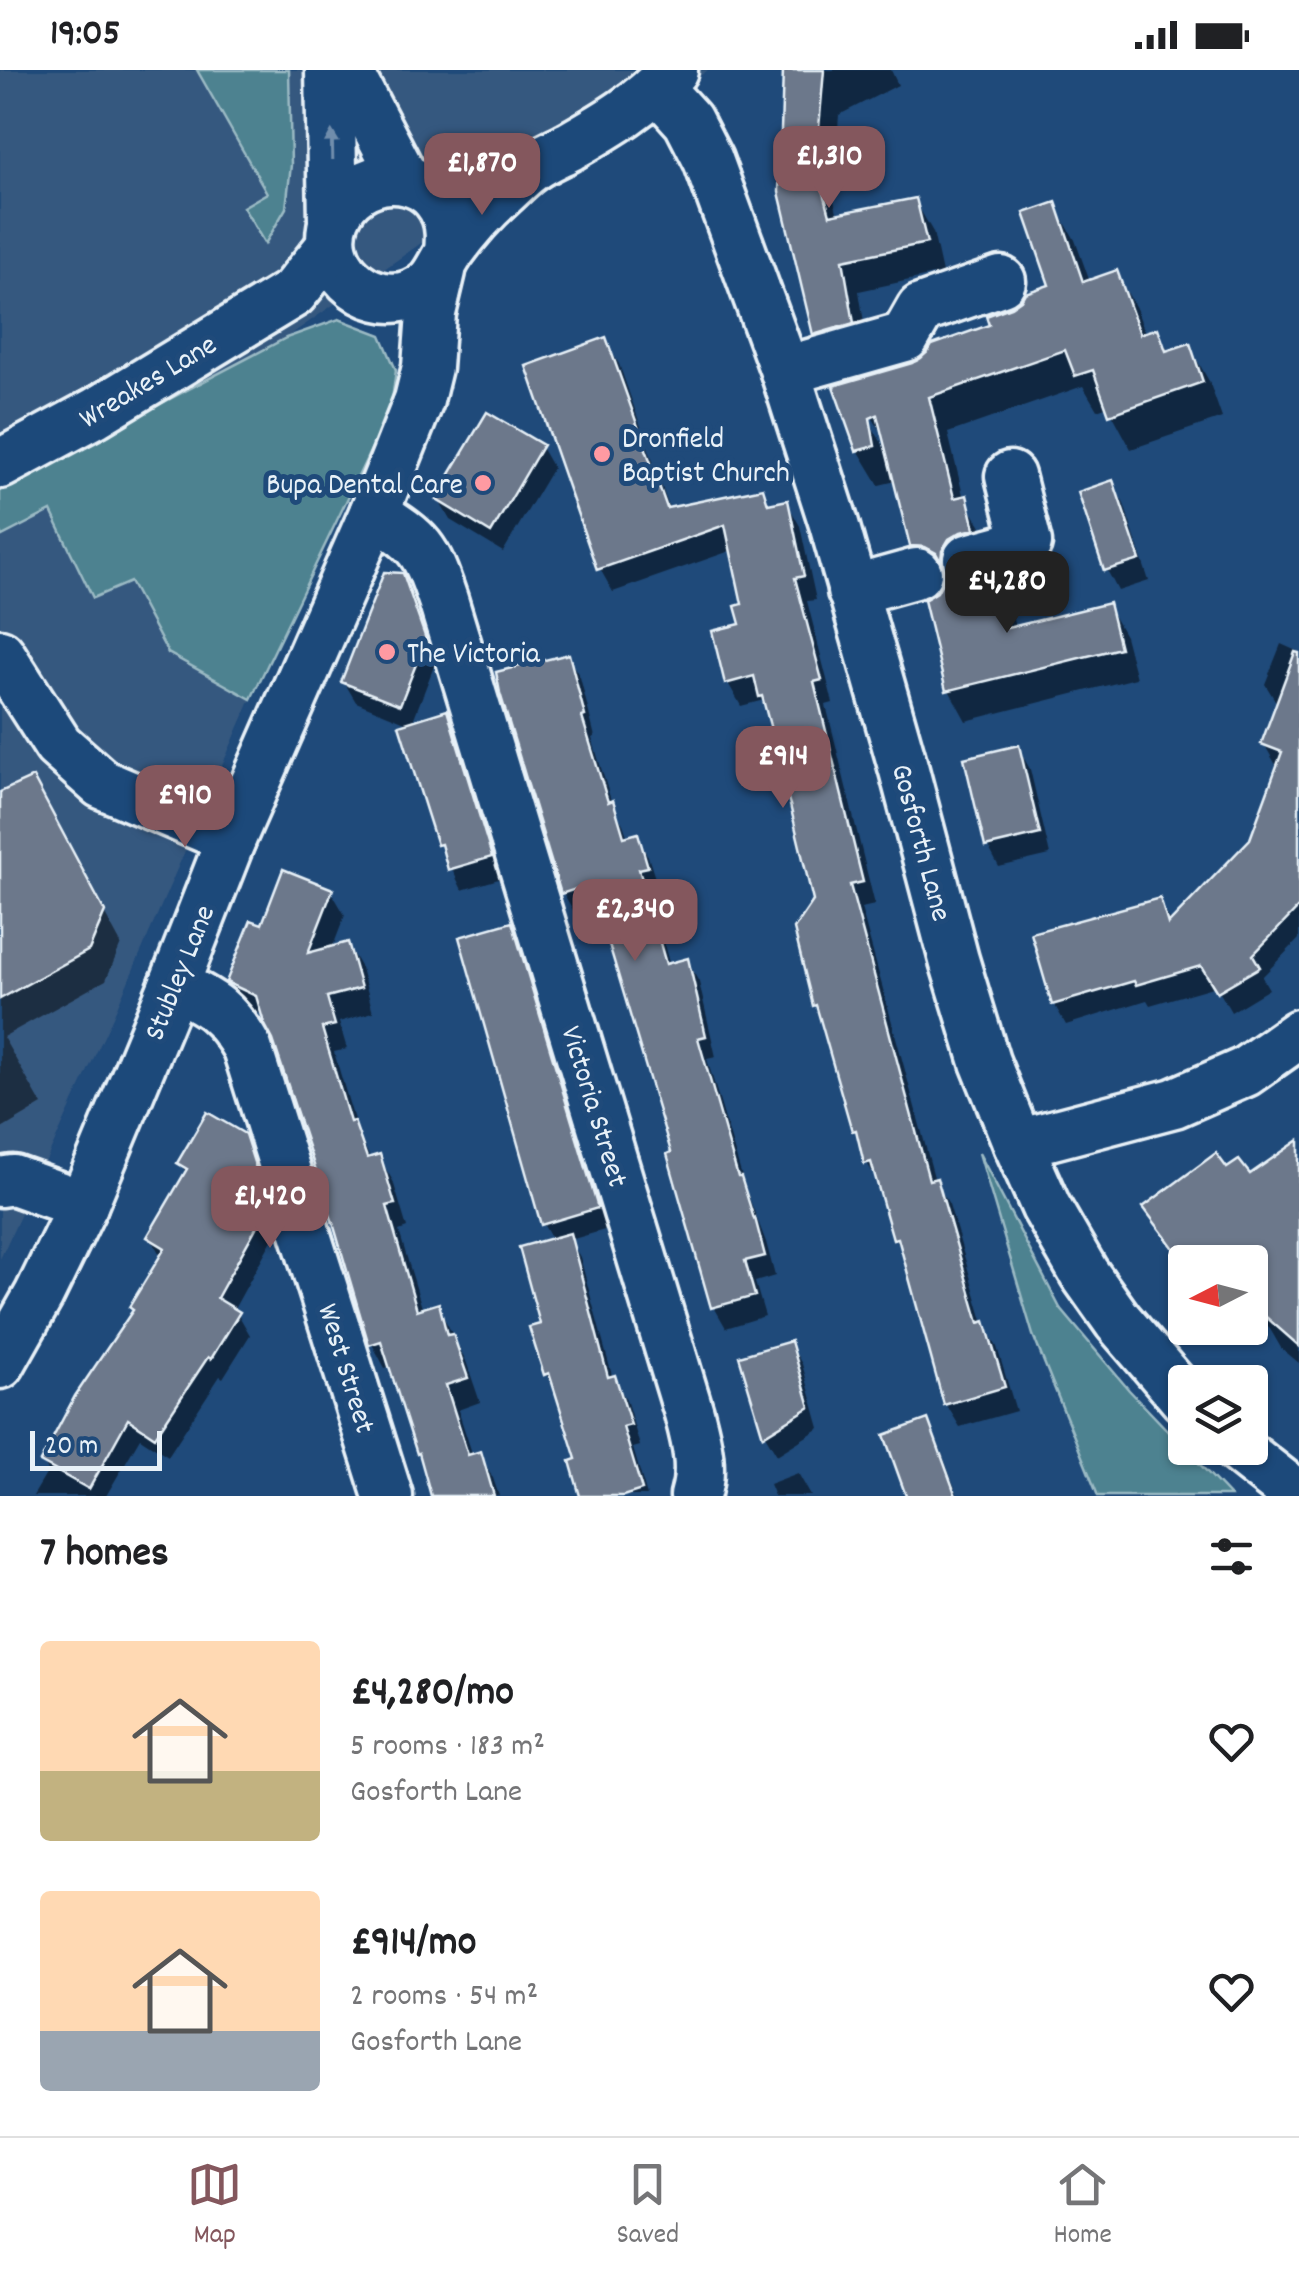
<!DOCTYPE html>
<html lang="en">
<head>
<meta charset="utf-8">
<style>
	:root { --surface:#fff; --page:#f6f6f6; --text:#202124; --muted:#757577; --line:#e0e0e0; --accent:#84575d }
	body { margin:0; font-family:Dekko,sans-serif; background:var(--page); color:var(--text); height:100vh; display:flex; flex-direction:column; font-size:38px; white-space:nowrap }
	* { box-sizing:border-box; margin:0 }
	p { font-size:32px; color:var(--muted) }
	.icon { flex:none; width:55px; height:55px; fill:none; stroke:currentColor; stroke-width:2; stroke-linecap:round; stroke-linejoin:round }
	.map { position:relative; height:1426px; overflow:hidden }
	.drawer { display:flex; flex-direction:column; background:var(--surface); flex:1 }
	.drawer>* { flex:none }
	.needle { width:65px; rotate:264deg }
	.controls { position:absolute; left:1168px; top:1175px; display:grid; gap:20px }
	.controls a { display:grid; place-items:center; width:100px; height:100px; border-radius:10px; background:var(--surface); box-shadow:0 2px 8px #0004; font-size:50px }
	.scale { position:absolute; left:30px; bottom:25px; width:132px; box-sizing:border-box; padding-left:10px; border:5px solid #e8f1f8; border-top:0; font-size:28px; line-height:35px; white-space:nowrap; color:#e8f1f8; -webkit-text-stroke:8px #1f4a7a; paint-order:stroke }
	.price { position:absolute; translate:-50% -85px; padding:0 22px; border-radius:20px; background:var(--accent); color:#fff; font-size:32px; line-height:65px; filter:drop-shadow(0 2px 5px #0008) }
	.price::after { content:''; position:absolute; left:50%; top:60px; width:30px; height:22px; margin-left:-15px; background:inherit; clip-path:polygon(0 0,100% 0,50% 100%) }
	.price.current { background:#222; color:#fff }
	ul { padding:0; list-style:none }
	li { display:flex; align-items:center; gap:30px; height:250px; padding:0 40px }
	li span { display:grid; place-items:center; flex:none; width:280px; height:200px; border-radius:10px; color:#555 }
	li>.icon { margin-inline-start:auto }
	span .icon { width:120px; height:120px; fill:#fffc; stroke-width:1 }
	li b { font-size:42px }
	h2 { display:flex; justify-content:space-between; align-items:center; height:120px; padding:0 40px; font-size:42px }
	.status { display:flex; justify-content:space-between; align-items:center; height:70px; padding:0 50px; background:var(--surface); direction:ltr }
	.status svg { height:28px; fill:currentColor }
	.tabs { display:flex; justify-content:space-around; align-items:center; height:140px; border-top:2px solid var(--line); background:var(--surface); font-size:28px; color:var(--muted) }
	.tabs a { display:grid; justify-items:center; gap:5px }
	.tabs .current { color:var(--accent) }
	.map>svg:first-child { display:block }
</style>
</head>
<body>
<div class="status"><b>19:05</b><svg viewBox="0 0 49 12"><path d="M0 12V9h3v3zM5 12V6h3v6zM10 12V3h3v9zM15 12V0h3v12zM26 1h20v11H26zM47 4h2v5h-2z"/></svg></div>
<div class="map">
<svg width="1299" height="1426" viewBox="0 0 1299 1426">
	<rect width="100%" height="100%" fill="#1f4a7a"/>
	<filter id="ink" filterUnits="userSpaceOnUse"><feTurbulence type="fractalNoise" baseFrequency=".01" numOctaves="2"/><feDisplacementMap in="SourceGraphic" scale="20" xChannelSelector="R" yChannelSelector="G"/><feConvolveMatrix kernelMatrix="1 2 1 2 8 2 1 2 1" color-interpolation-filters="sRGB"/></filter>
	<g filter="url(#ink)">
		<g fill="#36587f">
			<path d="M0,0H708L585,90L464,143L286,268L0,418Z"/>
			<path d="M51,440L92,527L130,512L168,583L251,629L111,951L0,1189V462L3,466Z"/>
		</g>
		<g fill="#4e8290" stroke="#9bbac4" stroke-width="2.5">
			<path d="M197,0H289L291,95L286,138L265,174L243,137L267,123Z"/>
			<path d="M339,249L381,265L396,300L391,338L251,629L168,583L130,512L93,528L51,441L2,466L0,462V418L286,268Z"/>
			<path d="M979,1083L1060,1238L1129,1320L1230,1426H1098L1033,1265Z"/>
		</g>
		<g fill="#0007" fill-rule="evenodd">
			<path d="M786,0H891L898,15L839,45L833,126L838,146L915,131L933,162L942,203L859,221L869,284L832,294L815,264Z"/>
			<path d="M1055,135L1075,170L1090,212L1116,203L1136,238L1146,265L1157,261L1169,282L1189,276L1209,311L1222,348L1131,379L1108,336L1097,340L1083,316L948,363L964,429L986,464L969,504L960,518L995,515L1012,546L1016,559L1108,536L1125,566L1136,608L966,651L949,620L926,531L939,523L946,512L933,511L913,475L896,411L879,415L858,380L836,318L914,296L992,257L1012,239L1052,216ZM866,337L887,372V382L862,339Z"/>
			<path d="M605,271L619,294L670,440L762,420L771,436L787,433L800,456L816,530L807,531L833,633L826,635L875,835L861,838L935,1111L949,1134L984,1254L997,1277L1016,1341L960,1357L946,1334L905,1184L895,1168L881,1117L867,1093L862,1073L854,1060L821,946L815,935L816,831L783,695L764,630L741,636L728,613L743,556L744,536L733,480L613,522L600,499Z"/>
			<path d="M541,377L553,398L503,482L450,450L438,429Z"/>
			<path d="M1112,413L1124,434L1149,511L1118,521L1107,500L1081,424Z"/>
			<path d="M401,505L413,526L436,591L412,653L446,643L458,663L502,808L462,820L440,774L402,656L410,654L356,632L344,612Z"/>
			<path d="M1281,574L1299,582V869L1262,907L1269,919L1231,942L1216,916L1150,935L1147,930L1066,955L1054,934L1159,831L1172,853L1253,770L1280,696L1276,695L1264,674L1278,635L1265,614Z"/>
			<path d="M568,587L580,607L595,667L592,668L613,737L623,754L628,768L636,766L648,786L658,818L649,820L670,896L687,891L699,912L716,987L707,989L746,1120L766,1172L775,1206L755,1212L765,1246L726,1258L714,1237L674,1084L600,836L575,843L563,823Z"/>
			<path d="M1018,678L1030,699L1050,785L999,797L988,776L967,690Z"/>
			<path d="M0,725L49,741L121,874L106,910L3,967L42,1035L0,1060Z"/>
			<path d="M331,821L345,845L332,879L347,874L361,898L373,942L339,952L347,979L334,982L357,1060L371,1090L379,1087L393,1111L407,1158L399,1161L423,1241L438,1236L466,1291L480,1332L458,1340L473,1386L480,1384L493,1408L499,1426H433L392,1296L385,1298L372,1274L276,969L265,946L243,936L229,912L264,857Z"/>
			<path d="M511,855L522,876L608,1159L570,1170L580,1187L613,1309L626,1329L640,1376L633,1378L647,1426H583L580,1391L559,1326L546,1304L543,1255L553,1171L543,1154Z"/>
			<path d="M244,1066L256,1088L278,1159L233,1241L238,1244L250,1265L223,1308L220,1306L168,1386L140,1368L106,1426H33L48,1401L43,1392L135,1242L162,1188L150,1167L187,1105L180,1093Z"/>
			<path d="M1159,1158L1299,1189V1293L1281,1278L1270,1259L1250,1241V1192H1185V1194Z"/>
			<path d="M790,1274L802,1294L820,1358L777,1385L765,1365L743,1288Z"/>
			<path d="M927,1352L938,1373L958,1426H909Z"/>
			<path d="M798,1403L811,1426H774L769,1414Z"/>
		</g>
		<g fill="#6c788b" stroke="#e8f1f8" stroke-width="2.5">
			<path d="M783,0H824L816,93L830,145L916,128L927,173L843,190L854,253L813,265L779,122Z"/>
			<path d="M1056,132L1083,212L1117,200L1140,264L1158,258L1166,281L1190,273L1203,312L1109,345L1093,300L1075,306L1065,280L929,327L954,428L967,425L975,459L961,462L949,469L942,481L941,492L936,483L925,477L910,476L877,345L870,348L875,376L856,381L833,316L912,293L928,282L932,275L989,255L986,246L1011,237L1021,230L1025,223L1049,215L1024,143Z"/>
			<path d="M606,267L667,438L763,418L768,434L788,430L804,506L795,508L822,610L814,612L863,812L850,815L929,1110L937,1108L979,1253L985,1251L1005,1317L944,1335L898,1168L893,1169L871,1092L864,1094L856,1060L852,1061L816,935L813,936L794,859L813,831L790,735L777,694L780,693L762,626L759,627L754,606L725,614L712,561L740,554L735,536L742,534L725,455L597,500L526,296Z"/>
			<path d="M487,342L543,375L491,463L435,429Z"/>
			<path d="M1113,410L1140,490L1104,501L1078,422Z"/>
			<path d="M944,500L949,509L962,516L996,512L1007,558L1109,533L1120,578L946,621L924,530L937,522L943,511Z"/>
			<path d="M384,502L403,503L426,569L400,635L341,612Z"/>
			<path d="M1295,582L1299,583V837L1253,885L1260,897L1217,922L1201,896L1136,915L1134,911L1052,935L1031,863L1160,828L1168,854L1250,769L1282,682L1261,674Z"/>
			<path d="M569,584L585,646L582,647L608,732L613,730L624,767L638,763L648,797L639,799L666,894L688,888L706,966L698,968L738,1107H741L754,1149L755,1148L765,1186L745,1191L755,1226L711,1238L667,1084L671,1082L591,814L561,824L500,623L496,602Z"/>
			<path d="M447,640L492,787L448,800L441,774L437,775L399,655Z"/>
			<path d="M1019,675L1040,764L985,777L964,688Z"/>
			<path d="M33,707L105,842L89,880L0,929V722Z"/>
			<path d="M283,799L333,819L308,883L348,872L361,918L327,927L335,955L322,958L350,1052L354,1051L367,1088L380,1084L395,1134L387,1136L417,1240L439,1233L447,1265L453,1264L468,1308L446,1315L468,1385L481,1381L494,1426H431L419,1383L417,1384L381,1271L369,1275L333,1153L273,970L264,953L256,926L226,912L251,850L262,854Z"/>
			<path d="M512,852L598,1138L541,1155L459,867Z"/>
			<path d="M207,1042L245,1064L268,1136L217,1228L240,1242L211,1289L208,1287L155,1367L128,1349L89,1419L40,1392L75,1326L133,1240L129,1237L165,1178L147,1167L187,1099L177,1093Z"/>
			<path d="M1299,1070V1276L1250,1233V1192H1184L1143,1137L1216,1083L1227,1098L1239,1090L1250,1104Z"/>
			<path d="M570,1163L608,1307L615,1305L631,1355L623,1357L642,1420L623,1426H580L570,1391L576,1389L549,1303L544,1305L529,1257L540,1254L519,1177Z"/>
			<path d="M791,1271L810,1337L763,1366L739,1286Z"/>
			<path d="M928,1349L956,1426H906L884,1365Z"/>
		</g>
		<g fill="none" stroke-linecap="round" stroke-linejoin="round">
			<g stroke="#e8f1f8" stroke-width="55">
				<g id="minor">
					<path d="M330,0L333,150"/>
					<path d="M347,0L404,109"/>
					<path d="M658,18L688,51L708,90L785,301L834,454L904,700L954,890L985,992L1018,1074L1046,1137L1084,1203L1118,1251L1185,1329"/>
					<path d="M449,183C450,170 451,158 446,145C426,94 354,99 335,148C317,193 366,242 412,224C437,214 438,198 451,180C466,159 483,140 502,123C511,115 520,105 530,98C542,89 557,83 570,76C607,55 645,33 673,0"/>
					<path d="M785,301L905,267L921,239L1001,211"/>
					<path d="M0,394L95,343L293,223L331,176"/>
					<path d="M374,443C421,473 425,477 443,530L689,1343C696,1370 704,1398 695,1426"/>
					<path d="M968,489L1027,473L1010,406"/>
					<path d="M852,521L917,503"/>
					<path d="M0,584L58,675L102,714L231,769"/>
					<path d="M174,915C212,933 226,941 247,978L388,1426"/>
					<path d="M1018,1074L1174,1033L1245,1002L1299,964"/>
					<path d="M0,1112L13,1110L83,1135"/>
					<path d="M0,1294L39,1225L83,1135L174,915L231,769L374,443L419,330L427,297L431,243L441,201"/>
					<path d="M1237,1378L1298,1426"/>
				</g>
			</g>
			<use href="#minor" stroke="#1f4a7a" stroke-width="48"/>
		</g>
		<defs><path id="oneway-solid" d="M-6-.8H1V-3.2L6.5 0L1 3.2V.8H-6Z" transform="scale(2.5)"/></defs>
		<use fill="#6f8dac" href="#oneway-solid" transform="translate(332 75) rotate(-91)"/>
	</g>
	<g fill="#ff9aa2" stroke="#1f4a7a" stroke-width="4">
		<circle cx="602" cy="384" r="10"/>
		<circle cx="483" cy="413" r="10"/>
		<circle cx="387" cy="582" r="10"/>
	</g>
	<g text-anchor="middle" stroke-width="10" stroke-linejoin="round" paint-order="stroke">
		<g font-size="30" fill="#e8f1f8" stroke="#1f4a7a">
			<text transform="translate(147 310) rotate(-31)" y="10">Wreakes Lane</text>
			<text transform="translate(923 772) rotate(75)" y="10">Gosforth Lane</text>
			<text transform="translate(178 902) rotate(-68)" y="10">Stubley Lane</text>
			<text transform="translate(596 1036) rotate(73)" y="10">Victoria Street</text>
			<text transform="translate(348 1298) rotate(73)" y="10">West Street</text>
		</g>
		<g font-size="30" fill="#e8f1f8" stroke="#1f4a7a" text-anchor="start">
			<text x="622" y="377">Dronfield<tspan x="622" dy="34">Baptist Church</tspan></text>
			<text x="463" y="423" text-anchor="end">Bupa Dental Care</text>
			<text x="407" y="592">The Victoria</text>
		</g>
	</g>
</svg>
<div class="controls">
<a><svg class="needle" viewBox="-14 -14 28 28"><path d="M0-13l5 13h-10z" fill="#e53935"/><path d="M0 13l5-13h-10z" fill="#757577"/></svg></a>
<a><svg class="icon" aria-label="layers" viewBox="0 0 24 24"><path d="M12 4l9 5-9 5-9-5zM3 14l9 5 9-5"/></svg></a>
</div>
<div class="scale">20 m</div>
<b class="price" style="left:829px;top:141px">£1,310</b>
<b class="price" style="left:482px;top:148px">£1,870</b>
<b class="price current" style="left:1007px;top:566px">£4,280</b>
<b class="price" style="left:783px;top:741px">£914</b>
<b class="price" style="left:185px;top:780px">£910</b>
<b class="price" style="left:635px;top:894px">£2,340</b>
<b class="price" style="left:270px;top:1181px">£1,420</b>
</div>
<section class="drawer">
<h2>7 homes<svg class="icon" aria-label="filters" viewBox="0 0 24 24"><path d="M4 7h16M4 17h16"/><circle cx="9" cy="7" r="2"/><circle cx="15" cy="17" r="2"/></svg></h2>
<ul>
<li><span style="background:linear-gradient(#ffd9b3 65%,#c2b280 0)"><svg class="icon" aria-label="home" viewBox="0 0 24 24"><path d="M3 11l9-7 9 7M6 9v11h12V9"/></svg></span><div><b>£4,280/mo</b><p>5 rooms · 183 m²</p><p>Gosforth Lane</p></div><svg class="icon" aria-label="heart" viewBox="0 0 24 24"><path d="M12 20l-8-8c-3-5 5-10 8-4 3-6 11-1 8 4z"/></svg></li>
<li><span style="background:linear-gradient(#ffd9b3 70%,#9aa5b1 0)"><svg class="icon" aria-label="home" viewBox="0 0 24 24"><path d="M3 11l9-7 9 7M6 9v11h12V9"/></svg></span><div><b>£914/mo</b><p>2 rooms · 54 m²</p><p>Gosforth Lane</p></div><svg class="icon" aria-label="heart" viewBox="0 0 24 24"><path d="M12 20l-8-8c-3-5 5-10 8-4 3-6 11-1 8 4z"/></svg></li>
</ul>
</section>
<nav class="tabs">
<a class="current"><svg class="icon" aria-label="map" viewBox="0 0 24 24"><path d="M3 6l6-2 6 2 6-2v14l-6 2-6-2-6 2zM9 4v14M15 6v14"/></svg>Map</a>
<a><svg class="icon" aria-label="saved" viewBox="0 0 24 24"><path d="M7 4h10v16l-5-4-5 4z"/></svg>Saved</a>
<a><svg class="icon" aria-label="home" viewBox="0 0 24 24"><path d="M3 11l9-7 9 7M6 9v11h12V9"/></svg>Home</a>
</nav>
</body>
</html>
